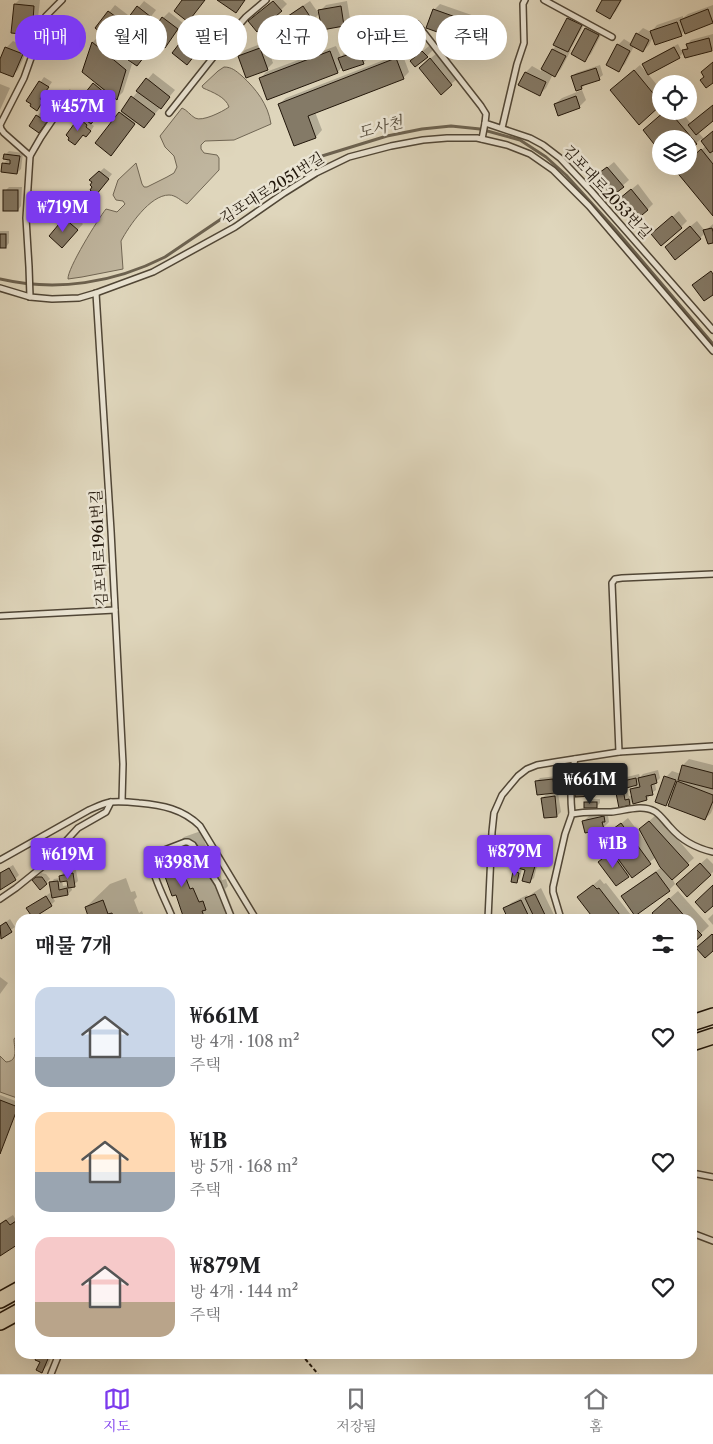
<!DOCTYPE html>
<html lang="ko">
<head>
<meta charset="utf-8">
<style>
	:root { --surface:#fff; --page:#f6f6f6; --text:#202124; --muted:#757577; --line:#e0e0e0; --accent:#7c3aed }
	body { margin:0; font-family:"Libre Caslon Text","Noto Serif KR",serif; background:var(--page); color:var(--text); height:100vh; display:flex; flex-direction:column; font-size:19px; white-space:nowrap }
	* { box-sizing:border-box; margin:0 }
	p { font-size:16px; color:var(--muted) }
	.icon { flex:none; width:28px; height:28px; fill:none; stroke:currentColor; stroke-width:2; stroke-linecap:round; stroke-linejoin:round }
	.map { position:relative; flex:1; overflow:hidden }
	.sheet { position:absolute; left:15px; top:914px; width:682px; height:445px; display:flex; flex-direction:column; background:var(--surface); border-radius:15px; box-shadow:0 5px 20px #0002 }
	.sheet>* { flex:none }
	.banner { position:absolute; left:15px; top:15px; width:684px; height:45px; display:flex; gap:10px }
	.buttons { position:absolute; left:652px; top:75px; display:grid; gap:10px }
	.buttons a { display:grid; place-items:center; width:45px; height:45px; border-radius:50%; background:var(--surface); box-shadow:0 5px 20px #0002; font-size:25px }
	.price { position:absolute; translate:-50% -42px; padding:0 11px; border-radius:5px; background:var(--accent); color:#fff; font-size:16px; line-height:32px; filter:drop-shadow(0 1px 2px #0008) }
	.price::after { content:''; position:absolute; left:50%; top:30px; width:15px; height:11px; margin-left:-8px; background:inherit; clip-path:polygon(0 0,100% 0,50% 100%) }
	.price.on { background:#222; color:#fff }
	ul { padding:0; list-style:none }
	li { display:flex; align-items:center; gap:15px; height:125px; padding:0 20px }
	li span { display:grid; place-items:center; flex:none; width:140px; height:100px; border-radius:15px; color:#555 }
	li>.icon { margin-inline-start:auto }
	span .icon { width:60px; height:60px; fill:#fffc; stroke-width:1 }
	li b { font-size:21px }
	h2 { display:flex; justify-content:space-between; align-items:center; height:60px; padding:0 20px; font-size:21px }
	.pill { padding:0 18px; border-radius:22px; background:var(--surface); box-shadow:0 5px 20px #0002; font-size:18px; line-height:45px }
	.pill.on { background:var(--accent); color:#fff }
	.tab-bar { display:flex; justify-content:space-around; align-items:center; height:70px; border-top:1px solid var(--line); background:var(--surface); font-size:14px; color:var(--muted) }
	.tab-bar a { display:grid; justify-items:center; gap:2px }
	.tab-bar .on { color:var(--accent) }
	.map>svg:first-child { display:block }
</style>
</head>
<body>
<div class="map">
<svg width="713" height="1374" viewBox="0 0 713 1374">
	<rect width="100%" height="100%" fill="#dfd6bc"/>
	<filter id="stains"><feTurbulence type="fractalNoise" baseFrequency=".004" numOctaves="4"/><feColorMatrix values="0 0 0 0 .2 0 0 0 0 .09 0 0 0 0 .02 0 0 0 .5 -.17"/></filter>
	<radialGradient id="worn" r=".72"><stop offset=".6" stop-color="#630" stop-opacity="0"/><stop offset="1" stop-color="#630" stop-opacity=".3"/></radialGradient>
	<g fill="#bfb59e" stroke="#706654">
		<path d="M224,67C232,67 236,71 242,76C256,89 268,104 271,124L234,140L205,141L201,145V149L204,153L217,155L219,158V170L187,204C181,201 176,195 169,195C150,195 129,226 121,241L123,269L82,277L68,279C67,269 98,219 106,209L117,212L125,204L123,201L116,200L113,195L118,180L136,163L142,184L144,187H147L167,177L174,173L177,167L174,156L165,147L160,136L182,108C187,110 190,115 195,118C202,122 222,112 229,107C226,97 212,92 203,88L202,86L218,71Z"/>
		<path d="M20,1032V1099L0,1092V1056L6,1062C19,1061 14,1048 14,1039Z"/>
	</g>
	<g fill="#0003" fill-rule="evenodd">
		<path d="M19,0H40L37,27L31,33L15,4Z"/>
		<path d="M274,0H283L287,4L281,10L256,15Z"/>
		<path d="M604,0H622L616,11L610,17Z"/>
		<path d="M144,1L156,10L125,50V24Z"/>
		<path d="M310,1L319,14L313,20L273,46L265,33L271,27Z"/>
		<path d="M347,1L350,19L344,25L320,11L326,5Z"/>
		<path d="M440,4L483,19L476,37L470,43L434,10Z"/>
		<path d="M115,5L128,15L115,31L97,27Z"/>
		<path d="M713,5V22L686,32L685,30L681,35L653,37L649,45L643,51L634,46L625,64L619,70L618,45L624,39L632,44L637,34L643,28L651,32L657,25L683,16V18L688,14Z"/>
		<path d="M169,12L183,23L165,46L163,18Z"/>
		<path d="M574,13L587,19L573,45L570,49L571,50L561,69L555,75L553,74L546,88L540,94L520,84L526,72L532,66L541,71L553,49L557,45L568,19Z"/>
		<path d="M592,22L604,29L591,54L584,60L572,54L586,28Z"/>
		<path d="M193,29L207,40L187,64L174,53Z"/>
		<path d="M713,34V49L712,50L684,52L679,57L648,74L661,90V104L639,123L618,84L640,65L646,72L647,71L643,65L647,61L678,44L682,52L688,46V44L691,40Z"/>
		<path d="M99,36L132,64L123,92L117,98L113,95L90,123L94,126L90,132L78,121L83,116L75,110L89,94L96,82L84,72L93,42Z"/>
		<path d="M13,41L28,48L18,70L12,76L0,70V62L6,48Z"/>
		<path d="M266,42L273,63L267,69L239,56L245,50Z"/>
		<path d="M365,45L369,57L363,63L342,67L338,72L268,98L260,79L266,72L336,46L341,57L345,52Z"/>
		<path d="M142,46L149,51L137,65L136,52Z"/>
		<path d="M429,46L433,50L427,56L418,55Z"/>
		<path d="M402,53L409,72L403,78L315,112L322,130L316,137L295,145L279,104L286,98Z"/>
		<path d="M437,53L458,78L441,93L426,62Z"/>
		<path d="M600,65L603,75L599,78L586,83L582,88L572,77L576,73Z"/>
		<path d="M153,73L175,90L144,127L137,121L111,154L120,113Z"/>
		<path d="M679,76L685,84H669Z"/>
		<path d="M44,77L52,82L43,95L46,97L37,109L33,104L28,100Z"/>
		<path d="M0,84L10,88L0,110Z"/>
		<path d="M689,89L696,98L689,105Z"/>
		<path d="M582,90L586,100L579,107L555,104L562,98Z"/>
		<path d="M713,106V119L698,132L704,139L713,131V214L689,166V160L706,146L701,139L689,149V139H661V151L644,131L666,111H681L691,124Z"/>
		<path d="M41,112L50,118L39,131L37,116Z"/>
		<path d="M9,151L23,153L21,169L17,173L3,164L8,159L5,155Z"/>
		<path d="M614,162L629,180L612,195L603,171Z"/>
		<path d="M104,168L112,174L100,189L94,187V182L91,180Z"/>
		<path d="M638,184L653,204L647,210L627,193Z"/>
		<path d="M9,187H22L21,206L18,210L5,191Z"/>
		<path d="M679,211L687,221L681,227L659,228Z"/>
		<path d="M71,213L83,224L68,240L65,219Z"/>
		<path d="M697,221L705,231L713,224V241L705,233L700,238L672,241Z"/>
		<path d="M0,231H9V243L6,247H0Z"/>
		<path d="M689,759L713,765V808L711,813L705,819L672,797L665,804L666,777L672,771L681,774L683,765Z"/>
		<path d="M658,770L660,778L655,783L656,790L650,794V795L647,799L634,800L630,804L620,806L615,783L619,779L639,774L640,777L643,774ZM637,784L631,790L633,795L629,796L626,787Z"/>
		<path d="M557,776L558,788L553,793H558L561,812L557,816L542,798L548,793L536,782L540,778Z"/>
		<path d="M598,780V791L595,794L576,785L580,781Z"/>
		<path d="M589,799H600V803L596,807L586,803Z"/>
		<path d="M609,811L610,814L608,816L609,822L603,828L584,821L590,815Z"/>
		<path d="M656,815L694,858L672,878L675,884L669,890L636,914L623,896L629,890L662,867L656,857L632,876L630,873L628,876L599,862L613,850L604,837L628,818L646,842L647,841V823Z"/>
		<path d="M201,831L206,846L209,845L212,851L208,854L213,867L217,865L222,880L226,879L228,886L225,889L235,915L239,914L241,919H185L176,893L161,861L184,837Z"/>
		<path d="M525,858L538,862L534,878L530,881L527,869L522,868L520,878L516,882L514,872L518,868H519L521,862Z"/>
		<path d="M707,858L713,864V872L687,895L684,878Z"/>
		<path d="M13,865L19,875L15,879L0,888V873Z"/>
		<path d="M76,870L78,881L74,885L71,886L72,890L68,894L53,896L51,883L54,879L60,878V876L64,872ZM68,879L69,885L63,886L62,881Z"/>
		<path d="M41,873L46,874L50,879L46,883L34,880Z"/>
		<path d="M126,878L131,892L135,891L137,897L134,900L139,913L142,911L145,919H91L86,907L110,884Z"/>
		<path d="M600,879L604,884L606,883L634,919H595L579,897Z"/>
		<path d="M541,888L556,919H509L505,909L511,903L527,895L528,897L533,893Z"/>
		<path d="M678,891L709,926L692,942V919H658L662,905Z"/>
		<path d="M50,893L55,901L51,905L28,908Z"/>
		<path d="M713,914V925L708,919Z"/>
		<path d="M10,919L15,927L1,937L0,935V926Z"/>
		<path d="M0,977L8,983L0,994Z"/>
		<path d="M0,1095L18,1102L0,1150Z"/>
		<path d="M13,1215L16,1220L20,1218V1242L0,1255V1223Z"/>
		<path d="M39,1354H53L48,1365L42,1371V1361L37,1359Z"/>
	</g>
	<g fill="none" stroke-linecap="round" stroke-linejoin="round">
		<path stroke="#6c6250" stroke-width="3" d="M0,279C57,292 114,283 165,257L295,169L322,156L387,136L422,129L451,126L480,129L520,140L546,157L566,175L615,229L713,344"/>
	</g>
	<g fill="#847a67" stroke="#21160a">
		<path d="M182,0H205L188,22L174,11Z"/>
		<path d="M217,0H245L236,13Z"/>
		<path d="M602,0H621L610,19L596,11Z"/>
		<path d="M273,1L282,11L257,32L248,21Z"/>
		<path d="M14,4L34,6L32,35L11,33Z"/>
		<path d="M137,6L151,17L140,32L125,22Z"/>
		<path d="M303,6L313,21L273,48L263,33Z"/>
		<path d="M341,6L344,26L322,30L318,10Z"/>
		<path d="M433,9L478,25L471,44L426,28Z"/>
		<path d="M708,9L713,23L685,34L680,20Z"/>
		<path d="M108,11L123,22L109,39L95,28Z"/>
		<path d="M162,17L178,29L165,48L149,36Z"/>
		<path d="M567,18L582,25L568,52L553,45Z"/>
		<path d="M677,22L682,36L655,45L650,31Z"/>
		<path d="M124,23L138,35L125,51L111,40Z"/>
		<path d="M585,28L599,35L585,62L571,54Z"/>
		<path d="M636,33L649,40L643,52L630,45Z"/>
		<path d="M186,35L202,46L187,65L172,53Z"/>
		<path d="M709,38L712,51L685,58L682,50L688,49L686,44Z"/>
		<path d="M92,42L126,70L117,100L82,72Z"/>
		<path d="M617,44L630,51L619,72L606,65Z"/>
		<path d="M5,47L23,54L13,77L0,72V59Z"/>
		<path d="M674,47L680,58L648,75L642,64Z"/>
		<path d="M260,48L268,70L246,78L238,56Z"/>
		<path d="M552,49L566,56L555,77L541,69Z"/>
		<path d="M135,51L144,57L137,66L128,60Z"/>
		<path d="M330,51L338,73L267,100L259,78Z"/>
		<path d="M359,51L364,64L343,71L338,58Z"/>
		<path d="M422,51L428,57L415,67L410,61Z"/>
		<path d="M396,58L404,79L308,116L316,138L294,146L278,104Z"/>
		<path d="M430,58L452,85L441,95L419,68Z"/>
		<path d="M713,62V83L706,88L700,80L704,77L701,72Z"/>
		<path d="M596,68L600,80L581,86L582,89L576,91L571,76Z"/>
		<path d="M634,70L661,103V105L639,125L610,90Z"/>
		<path d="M525,72L546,82L540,96L518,85Z"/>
		<path d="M146,78L170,97L161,109L136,91Z"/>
		<path d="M39,81L49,87L40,99L43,101L37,111L30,106L31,104L26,101Z"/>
		<path d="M93,83L112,99L104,108L85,93Z"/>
		<path d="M131,96L155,114L144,128L121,111Z"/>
		<path d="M576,96L580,108L558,116L554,104Z"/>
		<path d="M85,97L102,111L91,124L74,111Z"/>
		<path d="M713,105V121L696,135L688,125Z"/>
		<path d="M665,111H669L697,144L689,151V139H661V153L643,130Z"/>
		<path d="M119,112L135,124L111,156L95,143Z"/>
		<path d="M36,115L47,122L39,133L29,126Z"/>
		<path d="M77,120L79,121L81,120L87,125L86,127L91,131L86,137L83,135L75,145L68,140L69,138L66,135Z"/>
		<path d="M713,131V151L710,153L701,141Z"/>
		<path d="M701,149L713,164V216L675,170L681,166H689V160Z"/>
		<path d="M4,154L20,156L17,174L1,172L2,163L10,164V160L3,159Z"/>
		<path d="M607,167L624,187L612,196L595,176Z"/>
		<path d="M99,171L109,179L96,195L90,190L92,187L90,185L92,182L89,180Z"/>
		<path d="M631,189L648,210L636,220L619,199Z"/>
		<rect x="3" y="190" width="15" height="21"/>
		<path d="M672,216L682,228L661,246L651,234Z"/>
		<path d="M64,218L78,230L62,248L49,236Z"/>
		<path d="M690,226L701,239L675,260L665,247Z"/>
		<path d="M712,228L713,232V243L708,244L703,230Z"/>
		<rect x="0" y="234" width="6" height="14"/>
		<path d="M711,271L713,274V295L704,301L692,285Z"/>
		<path d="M682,765L713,773V789L678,780Z"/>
		<path d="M655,774L657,783L651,785L653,795L646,796L647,800L633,804L630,789L640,787L638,778Z"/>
		<path d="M664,776L676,780L666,806L655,802Z"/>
		<path d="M636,778L637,785L623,789L625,800L629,799L630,805L619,808L614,783Z"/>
		<path d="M553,779L555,793L537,795L535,781Z"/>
		<path d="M677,781L713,795V801L705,820L668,806Z"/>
		<path d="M594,783L595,796L575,797V784Z"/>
		<path d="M555,796L557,817L544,818L541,798Z"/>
		<rect x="584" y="802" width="13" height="6"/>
		<path d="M604,816L605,822H602L604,829L585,833L582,821Z"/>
		<path d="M649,821L689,865L672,880L660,867L639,829Z"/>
		<path d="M621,823L651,864L632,878L602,837Z"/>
		<path d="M611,852L629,877L616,886L598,862Z"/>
		<path d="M178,854L183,868L186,867L189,875L185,876L190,889L193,888L199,902L203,901L206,910L202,911L205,919H184L176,895L172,896L159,860Z"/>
		<path d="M520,862L535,866L530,883L522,881L525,870L518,868Z"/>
		<path d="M700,863L711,875L687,897L676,884Z"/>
		<path d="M9,868L16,880L0,890V873Z"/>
		<path d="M513,871L519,873L517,883L511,882Z"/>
		<path d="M656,872L670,891L635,916L621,896Z"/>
		<path d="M73,873L75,887L68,888L67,881L60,882L59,876Z"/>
		<path d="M36,877H42L47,884L40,890L32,880Z"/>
		<path d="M58,881L59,890L67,888L68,895L52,898L49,882Z"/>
		<path d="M593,885L597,889L599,888L623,919H594L577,897Z"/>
		<path d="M713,885V906L705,913L695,902Z"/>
		<path d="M535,894L547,919H535L525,898Z"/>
		<path d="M46,896L52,906L33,918L26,908Z"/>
		<path d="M669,898L687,919H657L652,913Z"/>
		<path d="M103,900L108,914L112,913L114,919H89L85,907Z"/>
		<path d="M521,900L530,919H508L503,908Z"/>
		<path d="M6,922L12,932L1,939L0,926Z"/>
		<path d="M692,925L702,935L692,944Z"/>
		<path d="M712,934L713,935V951L705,958L696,948Z"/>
		<path d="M0,1100L18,1107L0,1154Z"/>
		<path d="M6,1220L10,1225L16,1221L20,1227V1243L0,1256V1224Z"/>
		<path d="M38,1354H50L42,1373L36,1370L40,1362L35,1360Z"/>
	</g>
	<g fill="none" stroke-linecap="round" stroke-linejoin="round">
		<g stroke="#504636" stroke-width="8">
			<g id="service">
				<path d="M544,0L612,37"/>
				<path d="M417,24L481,106L486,114L485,123L530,138L543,145L560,158L591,191L713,330"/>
				<path d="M169,113L238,26L246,17L266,0"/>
				<path d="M502,128L517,64L524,43L523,4L525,0"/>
				<path d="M482,139L485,123"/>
				<path d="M30,156L41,137L70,94"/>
				<path d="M0,288L30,297L52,299L79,298L96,293L153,272L235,227L284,193L316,173L349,157L391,146L423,140L447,138H477L507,145L530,154L553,170L589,206L713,351"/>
				<path d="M96,293L111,531L123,764L122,801"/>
				<path d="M30,297L29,267L26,218L30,156L4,133L1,129L0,125L24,78L35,47L39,26L46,16L62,0"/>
				<path d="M0,616L115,610"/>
				<path d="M619,752L612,583L615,579L622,578L713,574"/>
				<path d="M572,814C570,794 570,778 575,759"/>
				<path d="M0,860L89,810C96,807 104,803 111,802C120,801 130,802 139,803C162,805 183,809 200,826L256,919"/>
				<path d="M0,899L16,888L42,867L78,828L106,812L111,802"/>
				<path d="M173,919C165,899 154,880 150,859L151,856L154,854L185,842H188L193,845L218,884L232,919"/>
				<path d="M488,919L492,832L494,813L502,795L518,776L527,769L537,765L555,762L619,752L713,746"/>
				<path d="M561,919L553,892V887L565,834L572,814C585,811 598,812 611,812C624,811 642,804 654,811C660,814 665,822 670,827C682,841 695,848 713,852"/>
				<path d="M692,1173L713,1177"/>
				<path d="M692,1233L713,1241"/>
				<path d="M51,1374L59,1354"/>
			</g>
		</g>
		<g stroke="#21160a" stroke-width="18">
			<g id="primary">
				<path d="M692,1023L713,1016"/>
				<path d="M692,1043L713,1036"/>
				<path d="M0,1300L20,1289"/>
				<path d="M0,1322L20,1311"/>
			</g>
		</g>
		<path stroke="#21160a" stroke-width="2" stroke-dasharray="4 2.5" stroke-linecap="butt" d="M301,1354L318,1374"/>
		<use href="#service" stroke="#eae4d3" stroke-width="5"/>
		<use href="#primary" stroke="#dfd6bc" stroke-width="15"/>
	</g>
	<g text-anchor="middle" stroke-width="5" stroke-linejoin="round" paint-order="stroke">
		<g font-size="15" fill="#21160a" stroke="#eae4d3">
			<text transform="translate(272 188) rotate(-32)" y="5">김포대로2051번길</text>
			<text transform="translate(607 192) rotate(47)" y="5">김포대로2053번길</text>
			<text transform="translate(99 548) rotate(-93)" y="5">김포대로1961번길</text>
		</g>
		<g font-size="16" font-style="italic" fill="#534939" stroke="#eae4d3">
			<text transform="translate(380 127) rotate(-15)" y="6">도사천</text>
		</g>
	</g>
	<rect width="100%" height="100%" filter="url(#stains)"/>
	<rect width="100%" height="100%" fill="url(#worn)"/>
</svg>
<div class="buttons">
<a><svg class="icon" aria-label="locate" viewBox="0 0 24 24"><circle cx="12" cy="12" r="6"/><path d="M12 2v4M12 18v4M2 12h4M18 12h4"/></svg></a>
<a><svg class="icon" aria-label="layers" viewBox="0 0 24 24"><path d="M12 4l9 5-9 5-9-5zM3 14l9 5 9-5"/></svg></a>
</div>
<b class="price" style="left:78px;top:132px">₩457M</b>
<b class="price" style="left:63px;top:233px">₩719M</b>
<b class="price on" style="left:590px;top:805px">₩661M</b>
<b class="price" style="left:613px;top:869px">₩1B</b>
<b class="price" style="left:515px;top:877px">₩879M</b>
<b class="price" style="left:68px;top:880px">₩619M</b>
<b class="price" style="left:182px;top:888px">₩398M</b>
<div class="banner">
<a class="pill on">매매</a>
<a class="pill">월세</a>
<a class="pill">필터</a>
<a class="pill">신규</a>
<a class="pill">아파트</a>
<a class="pill">주택</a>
</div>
<section class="sheet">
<h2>매물 7개<svg class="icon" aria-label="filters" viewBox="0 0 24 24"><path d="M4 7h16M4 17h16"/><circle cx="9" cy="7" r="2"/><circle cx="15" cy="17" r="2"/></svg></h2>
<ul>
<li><span style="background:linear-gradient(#c9d6e8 70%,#9aa5b1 0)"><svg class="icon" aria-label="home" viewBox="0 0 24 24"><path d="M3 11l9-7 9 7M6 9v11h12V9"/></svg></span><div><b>₩661M</b><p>방 4개 · 108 m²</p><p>주택</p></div><svg class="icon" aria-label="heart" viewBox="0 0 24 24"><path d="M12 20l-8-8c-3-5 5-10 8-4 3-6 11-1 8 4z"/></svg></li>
<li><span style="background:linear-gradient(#ffd9b3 60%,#9aa5b1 0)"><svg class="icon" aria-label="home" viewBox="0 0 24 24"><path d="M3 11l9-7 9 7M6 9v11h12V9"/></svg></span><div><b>₩1B</b><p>방 5개 · 168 m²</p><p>주택</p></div><svg class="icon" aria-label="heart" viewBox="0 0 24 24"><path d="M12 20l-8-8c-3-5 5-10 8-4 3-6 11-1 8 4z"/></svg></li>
<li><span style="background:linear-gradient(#f6c9c9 65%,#b9a48a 0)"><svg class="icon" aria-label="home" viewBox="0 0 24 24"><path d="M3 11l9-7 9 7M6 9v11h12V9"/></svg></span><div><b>₩879M</b><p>방 4개 · 144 m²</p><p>주택</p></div><svg class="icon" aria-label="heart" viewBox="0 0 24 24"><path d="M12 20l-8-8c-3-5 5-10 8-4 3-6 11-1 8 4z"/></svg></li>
</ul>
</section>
</div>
<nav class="tab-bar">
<a class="on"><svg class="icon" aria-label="map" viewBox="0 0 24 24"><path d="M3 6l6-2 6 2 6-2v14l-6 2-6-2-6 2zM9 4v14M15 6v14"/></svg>지도</a>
<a><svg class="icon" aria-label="saved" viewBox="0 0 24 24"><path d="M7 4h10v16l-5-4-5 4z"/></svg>저장됨</a>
<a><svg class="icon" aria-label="home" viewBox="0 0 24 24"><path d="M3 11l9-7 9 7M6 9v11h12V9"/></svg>홈</a>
</nav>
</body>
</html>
